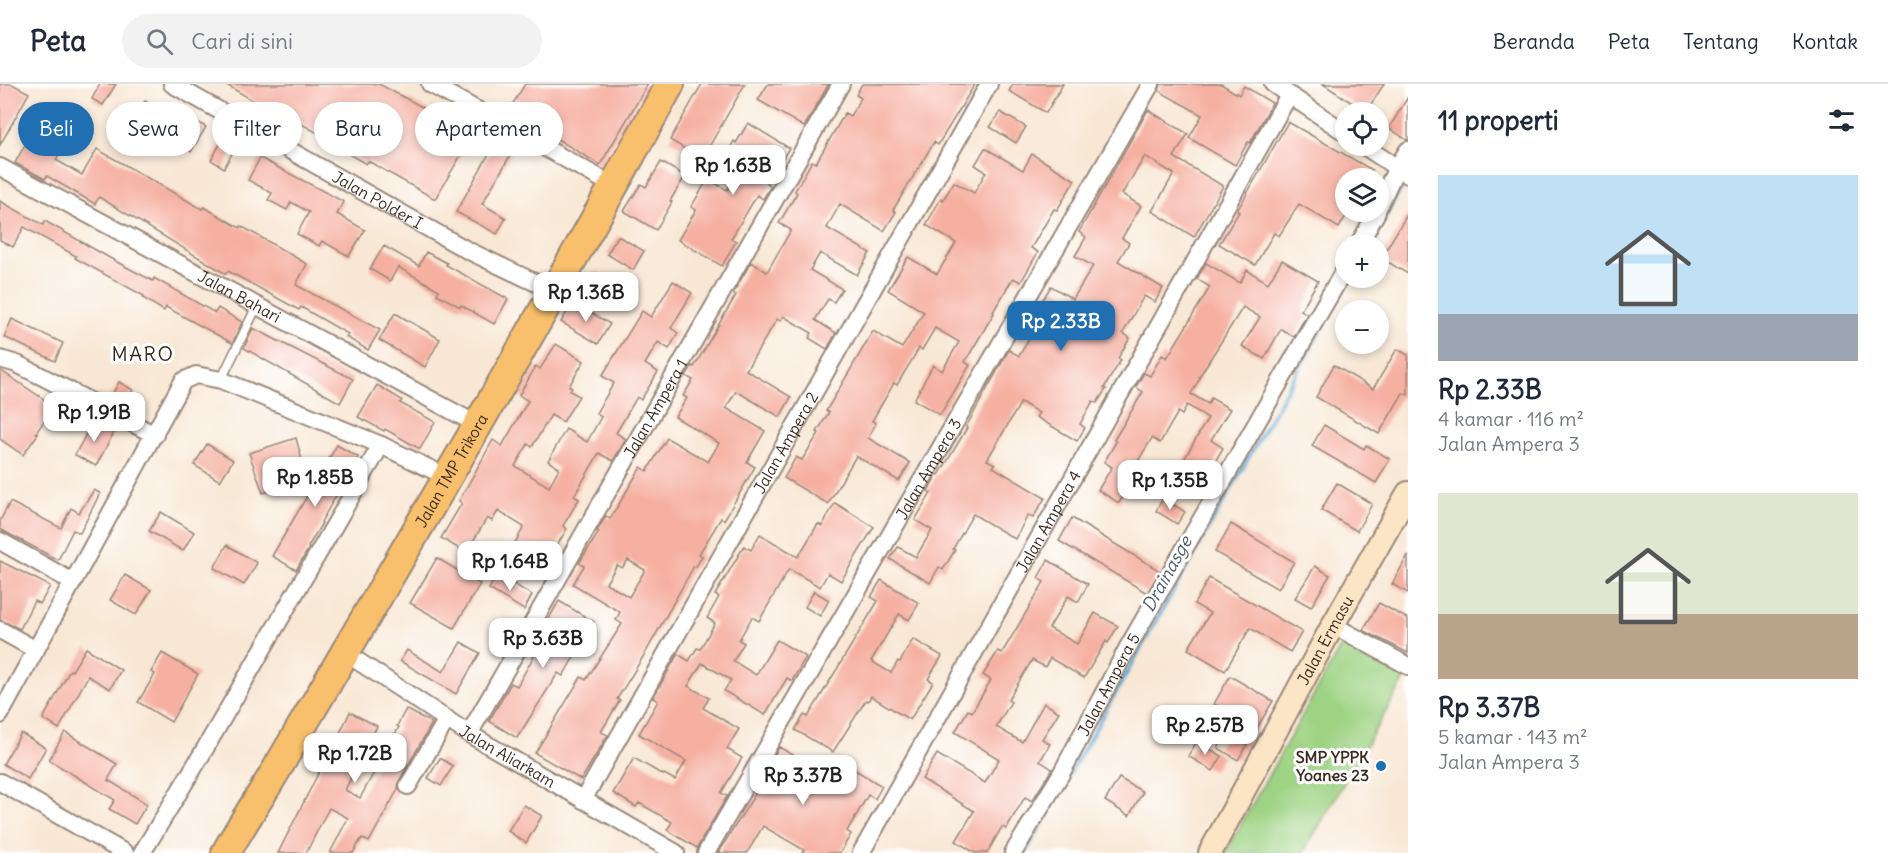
<!DOCTYPE html>
<html lang="id">
<head>
<meta charset="utf-8">
<style>
	:root { --surface:#fff; --page:#f2f2f3; --text:#1f2937; --muted:#747a83; --line:#e0e1e3; --accent:#1f6fb2 }
	body { margin:0; font-family:Delius,sans-serif; background:var(--page); color:var(--text); height:100vh; display:flex; flex-direction:column; font-size:22px; white-space:nowrap }
	* { box-sizing:border-box; margin:0 }
	p { font-size:20px; color:var(--muted) }
	.icon { flex:none; width:33px; height:33px; fill:none; stroke:currentColor; stroke-width:2; stroke-linecap:round; stroke-linejoin:round }
	.map { position:relative; flex:1; overflow:hidden }
	.side { display:flex; flex-direction:column; background:var(--surface); width:480px }
	.side>* { flex:none }
	.banner { position:absolute; left:18px; top:18px; width:570px; height:54px; display:flex; gap:12px }
	.controls { position:absolute; left:1335px; top:18px; display:grid; gap:12px }
	.controls a { display:grid; place-items:center; width:54px; height:54px; border-radius:50%; background:var(--surface); box-shadow:0 3px 9px #0003; font-size:30px }
	.price { position:absolute; translate:-50% -51px; padding:0 14px; border-radius:12px; background:#fff; color:#222; font-size:20px; line-height:39px; filter:drop-shadow(0 2px 3px #0008) }
	.price::after { content:''; position:absolute; left:50%; top:36px; width:18px; height:14px; margin-left:-9px; background:inherit; clip-path:polygon(0 0,100% 0,50% 100%) }
	.price.selected { background:var(--accent); color:#fff }
	ul { padding:0; list-style:none }
	li { display:grid; align-content:center; gap:12px; height:318px; padding:0 30px }
	li span { display:grid; place-items:center; height:186px; border-radius:0px; color:#555 }
	li>.icon { margin-inline-start:auto }
	span .icon { width:108px; height:108px; fill:#fffc; stroke-width:1 }
	li b { font-size:26px }
	h2 { display:flex; justify-content:space-between; align-items:center; height:72px; padding:0 30px; font-size:26px }
	.chip { padding:0 21px; border-radius:27px; background:var(--surface); box-shadow:0 3px 9px #0003; font-size:21px; line-height:54px }
	.chip.selected { background:var(--accent); color:#fff }
	header { display:flex; align-items:center; gap:36px; box-sizing:border-box; height:84px; padding:0 30px; background:var(--surface); border-bottom:2px solid var(--line) }
	header strong { font-size:28px }
	nav { display:flex; gap:33px; margin-inline-start:auto; font-size:21px }
	.search { width:420px; height:54px; background:var(--page); display:flex; align-items:center; gap:15px; box-sizing:border-box; padding:0 21px; border-radius:33px; color:var(--muted); font-size:22px }
	main { display:flex; flex:1; min-height:0 }
	.map>svg:first-child { display:block }
</style>
</head>
<body>
<header>
<strong>Peta</strong>
<div class="search"><svg class="icon" aria-label="search" viewBox="0 0 24 24"><circle cx="10" cy="10" r="6"/><path d="M15 15l6 6"/></svg>Cari di sini</div>
<nav><a>Beranda</a><a>Peta</a><a>Tentang</a><a>Kontak</a></nav>
</header>
<main>
<div class="map">
<svg width="1408" height="769" viewBox="0 0 1408 769">
	<rect width="100%" height="100%" fill="#fff"/>
	<filter id="ink" filterUnits="userSpaceOnUse"><feTurbulence type="fractalNoise" baseFrequency=".0167" numOctaves="2"/><feDisplacementMap in="SourceGraphic" scale="12" xChannelSelector="R" yChannelSelector="G"/><feConvolveMatrix kernelMatrix="1 2 1 2 8 2 1 2 1" color-interpolation-filters="sRGB"/></filter>
	<filter id="wash" filterUnits="userSpaceOnUse"><feTurbulence type="fractalNoise" baseFrequency=".008" numOctaves="4" result="noise"/><feDisplacementMap in="SourceGraphic" scale="24" xChannelSelector="R" yChannelSelector="G"/><feGaussianBlur stdDeviation="1.35" result="paint"/><feColorMatrix in="noise" values="0 0 0 0 0 0 0 0 0 0 0 0 0 0 0 0 0 1.4 0 .05"/><feComposite in="paint" operator="in"/></filter>
	<g filter="url(#wash)">
		<rect width="100%" height="100%" fill="#f8e7d4"/>
		<path fill="#9fd384" stroke="#6d7e51" stroke-width="1.5" d="M1344,557L1406,593L1303,769H1225Z"/>
		<g fill="none" stroke-linecap="round" stroke-linejoin="round">
			<g stroke="#58a6d2" stroke-width="4">
				<path d="M1369,160L1406,96"/>
				<path d="M1025,769C1135,578 1240,385 1350,194"/>
			</g>
		</g>
		<g id="blocks">
			<g fill="#f6b0a2" fill-rule="evenodd">
				<path d="M0,0H12L29,9L0,61Z"/>
				<path d="M100,0H116L103,21L92,15Z"/>
				<path d="M225,0H379L439,32L436,37L470,56L435,115L368,77L366,80L345,68L346,65L302,40L300,44ZM360,23L396,43L386,62L350,41Z"/>
				<path d="M525,0H648L600,81L509,26Z"/>
				<path d="M702,0H745L702,75L670,56Z"/>
				<path d="M768,0H829L804,43L758,16Z"/>
				<path d="M862,0H975L938,61L934,58L893,126L896,128L884,147L840,120L830,138L827,144L870,169L857,191L820,169L810,186L842,205L834,218L828,215L815,236L836,249L827,265L809,254L812,249L783,232L780,237L777,235L746,286L791,313L780,333L736,307L726,324L765,347L747,378L755,383L724,436L721,434L699,470L702,472L696,483L694,482L646,568L617,615L620,616L601,648L608,651L581,696L535,669L581,593L586,596L622,540L616,536L620,528L573,500L584,482L579,479L599,448L597,447L606,432L610,435L641,383L647,387L667,354L708,378L719,359L675,333L687,314L683,312L693,296L686,292L692,282L694,283L736,211L733,209L751,178L767,188L791,146L779,139L797,109L795,107L812,77L816,79L845,29L850,32L861,14L856,11ZM628,476L645,486L629,513L606,499L617,481L622,484Z"/>
				<path d="M1013,0H1063L1046,29L1009,7Z"/>
				<path d="M1161,0H1221L1239,11L1244,2L1272,19L1250,59L1248,58L1235,81L1189,54L1202,31L1159,7Z"/>
				<path d="M1323,0H1384L1366,28Z"/>
				<path d="M1408,13V56H1407L1389,44Z"/>
				<path d="M145,17L163,28L149,52L131,42Z"/>
				<path d="M45,25L75,42L56,76L82,91L97,65L202,125L204,123L240,144L241,142L307,180L296,201L380,246L368,266L346,253L348,250L301,223L299,226L228,187L226,190L99,113L95,120L47,92L45,95L15,79Z"/>
				<path d="M1148,26L1188,50L1174,73L1223,102L1194,153L1152,127L1174,90L1145,72L1122,110L1141,122L1122,154L1129,159L1118,177L1163,204L1155,218L1144,212L1123,249L1130,254L1118,274L1121,276L1104,304L1106,305L1097,319L1093,317L1080,340L1085,344L1077,357L1036,333L1039,329L1021,318L987,376L995,380L993,383L1045,414L1033,434L1028,431L1015,455L973,430L953,465L955,466L943,486L939,483L930,499L890,475L898,463L916,473L932,446L915,436L931,409L928,407L937,390L939,391L967,344L966,343L1009,266L1019,272L1043,231L1036,227L1051,202L1073,215L1093,182L1075,172L1086,153L1079,148Z"/>
				<path d="M1000,28L1026,43L1016,59L990,43Z"/>
				<path d="M189,33L206,43L191,68L175,58Z"/>
				<path d="M1288,38L1372,86L1367,94H1346V132L1339,144L1299,120L1279,152L1274,149L1255,181L1219,160L1239,128L1237,127Z"/>
				<path d="M748,39L789,64L767,99L771,102L763,115L757,111L731,155L736,157L722,182L678,156L696,126L691,123L708,95L727,106L743,79L727,70L734,57L736,59Z"/>
				<path d="M497,56L514,65L482,120L506,134L497,150L456,128Z"/>
				<path d="M222,57L235,64L224,84L211,76Z"/>
				<path d="M985,64L1023,86L1032,70L1075,96L1057,126L1054,125L1031,164L1038,168L1021,198L1013,194L993,228L994,229L965,278L970,281L940,331L914,316L933,281L942,287L959,258L935,244L922,266L919,264L897,301L894,299L872,337L876,339L868,354L910,379L899,397L856,372L828,420L784,394L796,373L802,376L819,349L817,348L829,328L826,327L873,247L902,264L924,228L888,206L908,173L937,190L956,159L926,141L941,114L943,116L954,98L974,109L986,88L975,81Z"/>
				<path d="M260,74L344,118L337,130L365,146L349,172L322,157L319,162L297,150L309,128L291,118L287,126L268,116L272,109L248,96Z"/>
				<path d="M661,78L685,92L670,117L672,118L656,146L624,127L641,100L646,103Z"/>
				<path d="M0,117L43,141L45,137L115,177L153,197L154,194L215,229L218,224L242,238L233,258L232,259L166,223L164,227L143,214L144,212L75,174L76,172L24,143L13,163L0,156Z"/>
				<path d="M1408,129V190L1381,174Z"/>
				<path d="M618,152L644,167L633,186L607,170Z"/>
				<path d="M384,162L419,182L426,168L447,179L446,181L508,215L494,240L461,221L460,223L437,210L439,206L398,183L390,197L370,185Z"/>
				<path d="M1282,176L1318,197L1301,226L1307,230L1294,253L1281,245L1264,275L1242,262L1260,233L1243,223L1199,293L1200,294L1191,310L1208,320L1211,314L1230,325L1211,356L1223,364L1206,393L1210,395L1199,413L1169,395L1179,377L1182,379L1208,334L1187,321L1182,331L1178,328L1160,359L1152,354L1138,377L1143,380L1119,419L1098,406L1112,383L1104,378L1116,358L1114,356L1143,308L1136,303L1144,289L1150,292L1162,271L1167,274L1210,203L1197,195L1206,179L1240,199L1247,186L1268,199Z"/>
				<path d="M596,189L625,206L617,219L589,202Z"/>
				<path d="M673,197L692,209L671,244L678,249L669,265L658,258L645,280L658,288L641,316L637,313L616,349L626,355L613,377L599,369L574,412L579,415L563,442L567,445L549,474L551,475L543,489L509,469L524,443L498,427L492,437L487,434L466,469L441,454L462,419L459,417L493,356L502,362L528,317L519,311L536,282L540,285L556,260L584,277L569,302L572,304L570,307L579,312L563,338L551,331L532,363L528,360L515,382L549,403L559,384L548,377L566,345L587,358L601,333L596,329L614,299L602,292L642,227L651,233Z"/>
				<path d="M573,218L610,240L598,260L561,238Z"/>
				<path d="M395,229L440,255L425,283L379,256Z"/>
				<path d="M12,235L63,259L55,277L4,253Z"/>
				<path d="M253,244L353,295L340,319L244,264Z"/>
				<path d="M1397,265L1408,271V311L1403,309L1379,350L1316,313L1334,281L1373,305Z"/>
				<path d="M0,286L54,322L36,349L38,350L23,371L0,355Z"/>
				<path d="M119,298L133,306L125,319L112,311Z"/>
				<path d="M377,301L402,316L400,319L435,338L420,365L385,345L384,347L358,333Z"/>
				<path d="M93,337L114,348L96,382L75,371Z"/>
				<path d="M1324,341L1364,365L1366,361L1390,375L1376,399L1312,362Z"/>
				<path d="M296,354L307,395L263,409L249,369Z"/>
				<path d="M207,360L233,376L220,397L194,381Z"/>
				<path d="M337,361L358,373L321,438L322,439L308,463L309,464L296,486L272,472Z"/>
				<path d="M1337,399L1372,420L1357,447L1321,426Z"/>
				<path d="M94,406L100,409L80,449L73,446L58,476L0,445V437L10,418L61,444L71,424L79,429Z"/>
				<path d="M1163,414L1185,428L1177,440L1156,427Z"/>
				<path d="M835,419L874,443L841,497L828,489L820,503L789,485L759,537L752,533L739,556L744,559L733,577L756,591L777,556L806,573L792,597L787,594L765,631L724,607L731,596L702,579L688,602L709,614L703,624L739,645L727,665L742,674L721,709L727,712L697,764L667,746L672,738L639,719L636,723L613,709L634,674L663,691L664,690L675,696L686,677L639,650L658,617L653,614L678,570L689,577L697,564L700,565L715,539L707,534L719,513L715,511L744,462L751,466L760,450L798,473L818,440L822,442Z"/>
				<path d="M161,428L194,448L183,467L149,447Z"/>
				<path d="M1072,434L1160,487L1147,509L1059,457Z"/>
				<path d="M1231,440L1294,478L1278,505L1215,468Z"/>
				<path d="M227,461L257,479L244,501L214,484Z"/>
				<path d="M1408,471V509L1392,500Z"/>
				<path d="M437,474L480,500L454,544L410,519Z"/>
				<path d="M1048,476L1088,500L1078,518L1068,512L1049,544L1077,560L1095,529L1118,542L1108,559L1106,557L1084,594L1050,574L1045,583L1032,576L1008,616L1011,618L996,643L1022,658L1044,619L1059,628L1042,655L1050,660L1040,677L1052,685L1032,717L1025,713L1006,745L1002,743L987,769H975L956,757L974,727L922,695L937,670L985,699L999,675L955,648L968,626L972,628L991,596L983,591L998,567L1002,569L1044,498L1038,494Z"/>
				<path d="M0,477L50,502L40,520L34,517L20,545L0,536Z"/>
				<path d="M1315,482L1330,491L1311,523L1295,514Z"/>
				<path d="M497,490L532,511L524,526L489,505Z"/>
				<path d="M125,491L151,506L136,531L110,516Z"/>
				<path d="M1209,494L1302,548L1290,568L1250,544L1225,587L1188,565L1210,529L1194,520Z"/>
				<path d="M881,496L919,519L909,536L899,530L871,577L891,589L898,577L900,578L913,555L942,572L928,595L933,598L910,636L871,612L868,617L866,616L833,668L795,646L804,631L808,633L878,517L871,513Z"/>
				<path d="M814,507L829,516L820,532L805,523Z"/>
				<path d="M559,517L594,538L563,592L558,589L517,654L489,637L511,599L517,602L533,574L551,544L545,541Z"/>
				<path d="M1379,519L1408,535V569L1363,546Z"/>
				<path d="M461,558L480,569L456,610L400,577L407,566L443,588Z"/>
				<path d="M86,564L121,586L110,605L88,592L59,645L43,635L70,586L72,587Z"/>
				<path d="M162,569L198,590L171,638L138,618L155,590L151,588Z"/>
				<path d="M1230,592L1273,617L1238,676L1218,664L1237,633L1214,620Z"/>
				<path d="M406,625L432,639L399,697L398,705L369,758L362,754L353,769H330L348,734L329,724L306,769H278L324,678L321,676L332,655L336,657L350,628L377,642L345,706L360,714L399,643L397,642Z"/>
				<path d="M65,648L117,680L108,696L147,720L135,740L109,725L115,716L49,676Z"/>
				<path d="M21,649L46,664L28,695L3,680Z"/>
				<path d="M1197,657L1222,672L1213,687L1188,672Z"/>
				<path d="M779,663L832,694L842,678L882,702L875,715L868,711L847,747L851,750L840,769H802L804,766L763,742L747,769H718L762,699L760,697Z"/>
				<path d="M440,674L453,682L441,702L428,694Z"/>
				<path d="M1119,694L1143,708L1129,732L1105,717Z"/>
				<path d="M524,721L542,732L526,759L508,747Z"/>
			</g>
		</g>
	</g>
	<g filter="url(#ink)">
		<use href="#blocks" fill-opacity="0" stroke="#9a8879" stroke-width="1.5"/>
		<g fill="none" stroke-linecap="round" stroke-linejoin="round">
			<g stroke="#9a8879" stroke-width="11">
				<path id="lane" d="M221,296L257,222"/>
			</g>
			<g stroke="#9a8879" stroke-width="20">
				<g id="street">
					<path id="s1" d="M172,0L467,166L553,207"/>
					<path d="M430,0L614,102"/>
					<path d="M1273,0L1346,49"/>
					<path d="M1364,62L1408,91"/>
					<path id="s2" d="M0,83L478,341"/>
					<path d="M1378,124L1397,83L1408,66"/>
					<path d="M1359,160L1377,128"/>
					<path d="M0,275L17,280L41,292L155,351"/>
					<path d="M0,457L73,498"/>
					<path d="M1333,541L1408,582"/>
					<path d="M0,546L36,566"/>
					<path id="s3" d="M344,568L469,650L676,769"/>
					<path d="M0,631L183,297L196,291L221,296L381,361L447,393"/>
					<path id="s4" d="M469,650L841,0"/>
					<path d="M0,698L125,769"/>
					<path d="M408,702L447,635"/>
					<path id="s5" d="M583,716L989,0"/>
					<path d="M142,769L199,675L381,361"/>
					<path id="s6" d="M706,769L1151,0"/>
					<path id="s7" d="M861,769L1289,11"/>
					<path id="s8" d="M1013,769L1061,690L1128,563L1346,183"/>
				</g>
			</g>
			<g stroke="#9a8879" stroke-width="26">
				<g id="secondary">
					<path id="s9" d="M1210,769L1333,541L1408,409"/>
				</g>
			</g>
			<g stroke="#9a8879" stroke-width="32">
				<g id="highway">
					<path id="s10" d="M226,769C241,741 259,715 275,688C409,460 543,232 670,0"/>
				</g>
			</g>
			<use href="#lane" stroke="#fff" stroke-width="8"/>
			<use href="#street" stroke="#fff" stroke-width="16"/>
			<use href="#secondary" stroke="#fce5c4" stroke-width="22"/>
			<use href="#highway" stroke="#f8bf6c" stroke-width="28"/>
		</g>
	</g>
	<circle fill="#1f6fb2" stroke="#fff" stroke-width="2" cx="1381" cy="682" r="6"/>
	<g text-anchor="middle" stroke-width="6" stroke-linejoin="round" paint-order="stroke">
		<g font-size="16" fill="#3b2a1e" stroke="#fff">
			<text dy="6" stroke="none"><textPath href="#s1" startOffset="236">Jalan Polder I</textPath></text>
			<text dy="6" stroke="none"><textPath href="#s2" startOffset="272">Jalan Bahari</textPath></text>
			<text dy="6" stroke="none"><textPath href="#s4" startOffset="375">Jalan Ampera 1</textPath></text>
			<text dy="6" stroke="none"><textPath href="#s5" startOffset="411">Jalan Ampera 2</textPath></text>
			<text dy="6" stroke="none"><textPath href="#s6" startOffset="444">Jalan Ampera 3</textPath></text>
			<text dy="6" stroke="none"><textPath href="#s10" startOffset="444">Jalan TMP Trikora</textPath></text>
			<text dy="6" stroke="none"><textPath href="#s7" startOffset="381">Jalan Ampera 4</textPath></text>
			<text dy="6" stroke="none"><textPath href="#s9" startOffset="242">Jalan Ermasu</textPath></text>
			<text dy="6" stroke="none"><textPath href="#s8" startOffset="194">Jalan Ampera 5</textPath></text>
			<text dy="6" stroke="none"><textPath href="#s3" startOffset="194">Jalan Aliarkam</textPath></text>
		</g>
		<g font-size="16" font-weight="bold" fill="#3b2a1e" stroke="#fff" text-anchor="end">
			<text x="1369" y="679">SMP YPPK<tspan x="1369" dy="18">Yoanes 23</tspan></text>
		</g>
		<g font-size="18" font-style="italic" fill="#475c66" stroke="#fff">
			<text transform="translate(1167 490) rotate(-61)" y="6">Drainasge</text>
		</g>
		<g font-size="20" letter-spacing="1.5" fill="#3b2a1e" stroke="#fff">
			<text x="143" y="277">MARO</text>
		</g>
	</g>
</svg>
<div class="controls">
<a><svg class="icon" aria-label="locate" viewBox="0 0 24 24"><circle cx="12" cy="12" r="6"/><path d="M12 2v4M12 18v4M2 12h4M18 12h4"/></svg></a>
<a><svg class="icon" aria-label="layers" viewBox="0 0 24 24"><path d="M12 4l9 5-9 5-9-5zM3 14l9 5 9-5"/></svg></a>
<a>+</a>
<a>−</a>
</div>
<b class="price" style="left:733px;top:112px">Rp 1.63B</b>
<b class="price" style="left:586px;top:239px">Rp 1.36B</b>
<b class="price selected" style="left:1061px;top:268px">Rp 2.33B</b>
<b class="price" style="left:94px;top:359px">Rp 1.91B</b>
<b class="price" style="left:315px;top:424px">Rp 1.85B</b>
<b class="price" style="left:1170px;top:427px">Rp 1.35B</b>
<b class="price" style="left:510px;top:508px">Rp 1.64B</b>
<b class="price" style="left:543px;top:585px">Rp 3.63B</b>
<b class="price" style="left:1205px;top:672px">Rp 2.57B</b>
<b class="price" style="left:355px;top:700px">Rp 1.72B</b>
<b class="price" style="left:803px;top:722px">Rp 3.37B</b>
<div class="banner">
<a class="chip selected">Beli</a>
<a class="chip">Sewa</a>
<a class="chip">Filter</a>
<a class="chip">Baru</a>
<a class="chip">Apartemen</a>
</div>
</div>
<section class="side">
<h2>11 properti<svg class="icon" aria-label="filters" viewBox="0 0 24 24"><path d="M4 7h16M4 17h16"/><circle cx="9" cy="7" r="2"/><circle cx="15" cy="17" r="2"/></svg></h2>
<ul>
<li><span style="background:linear-gradient(#bfe0f5 75%,#9aa5b1 0)"><svg class="icon" aria-label="home" viewBox="0 0 24 24"><path d="M3 11l9-7 9 7M6 9v11h12V9"/></svg></span><div><b>Rp 2.33B</b><p>4 kamar · 116 m²</p><p>Jalan Ampera 3</p></div></li>
<li><span style="background:linear-gradient(#dfe7d0 65%,#b9a48a 0)"><svg class="icon" aria-label="home" viewBox="0 0 24 24"><path d="M3 11l9-7 9 7M6 9v11h12V9"/></svg></span><div><b>Rp 3.37B</b><p>5 kamar · 143 m²</p><p>Jalan Ampera 3</p></div></li>
</ul>
</section>
</main>
</body>
</html>
